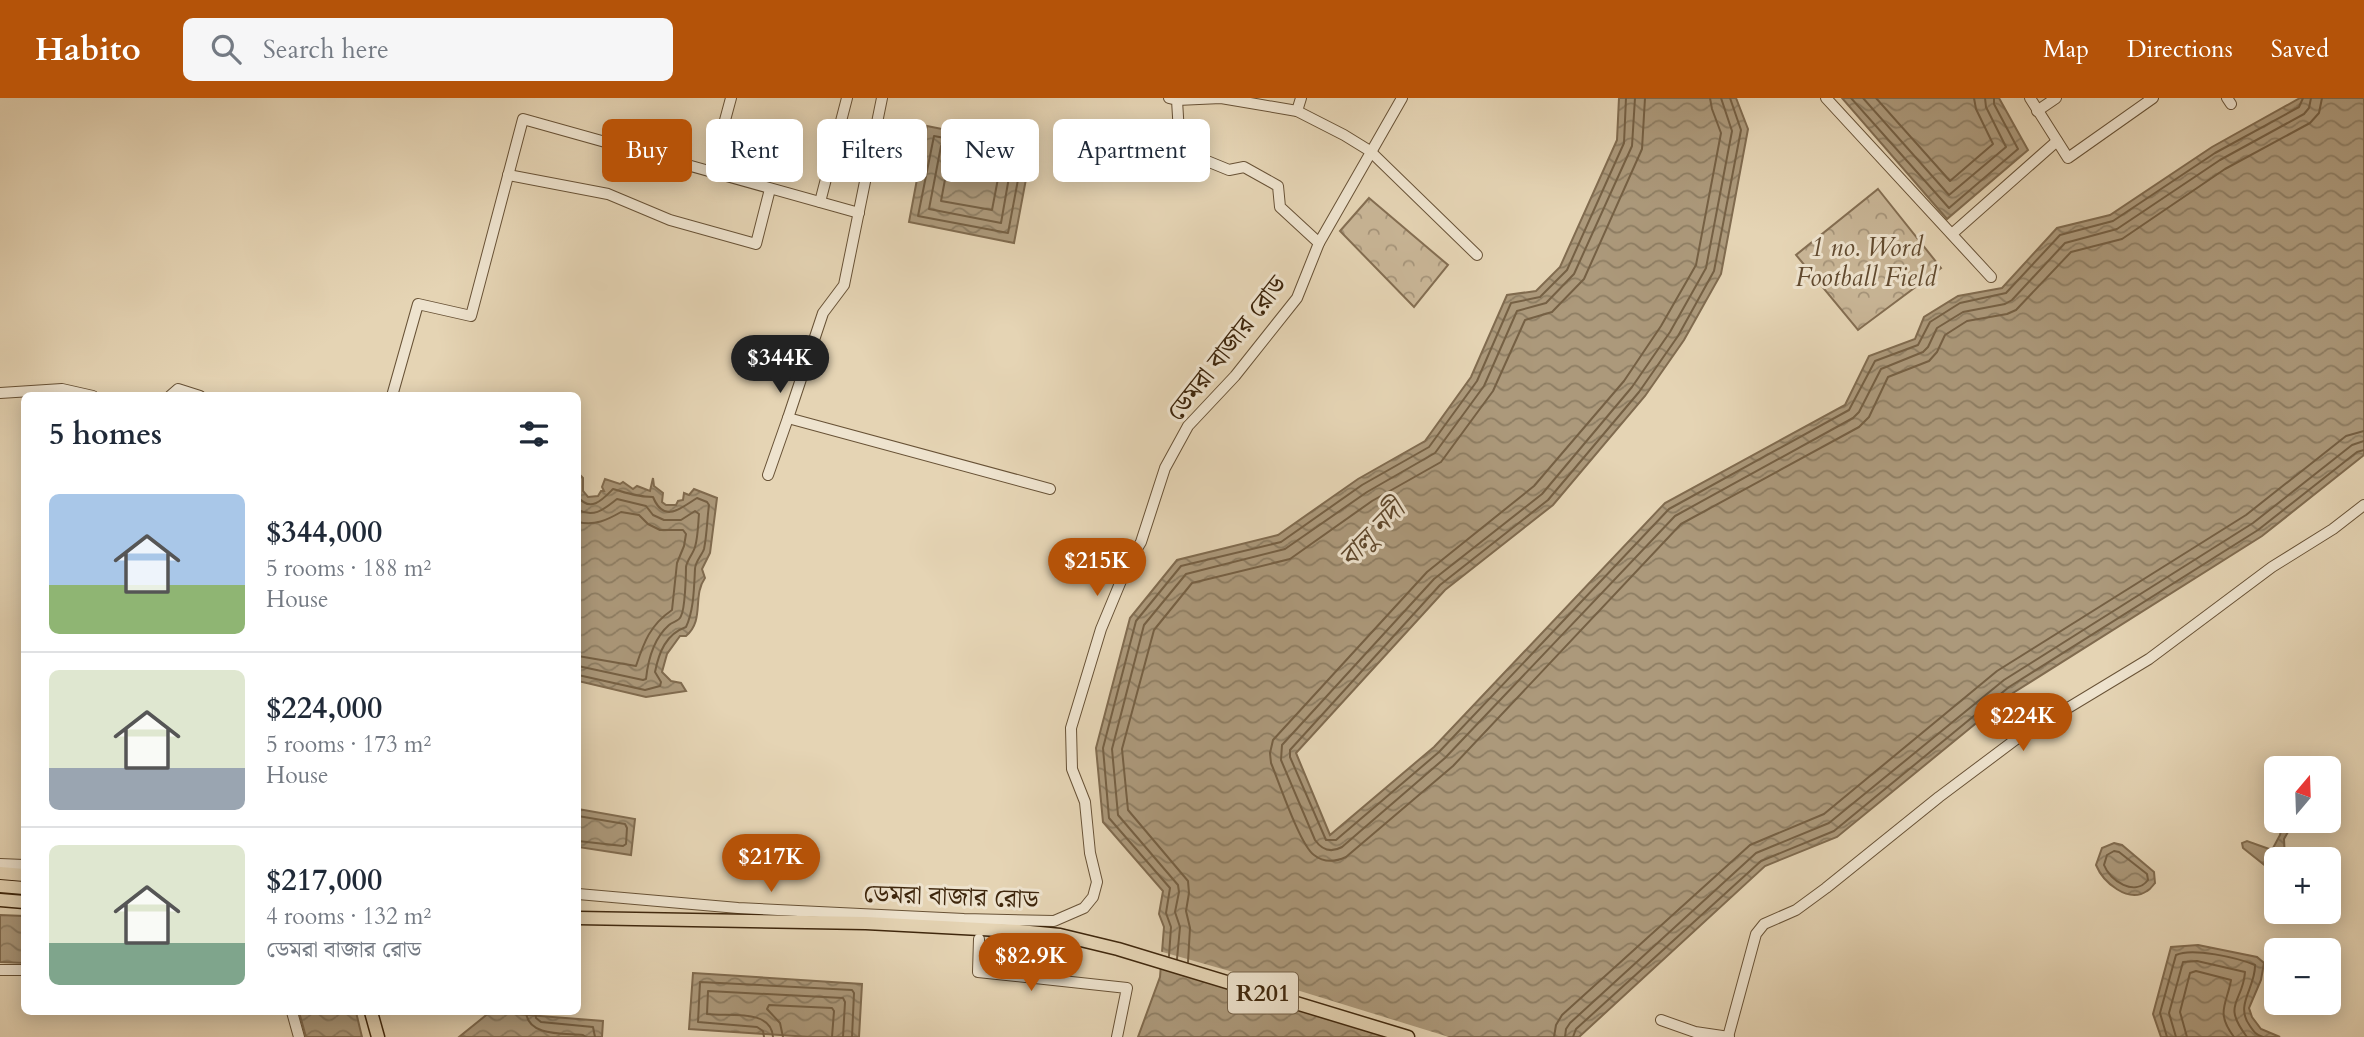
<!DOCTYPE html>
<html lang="en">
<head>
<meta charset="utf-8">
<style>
	:root { --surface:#fff; --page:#f6f6f7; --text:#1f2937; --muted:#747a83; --line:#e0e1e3; --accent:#b45309 }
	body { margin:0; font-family:Cardo,"Noto Serif Bengali",serif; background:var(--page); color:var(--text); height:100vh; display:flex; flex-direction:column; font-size:26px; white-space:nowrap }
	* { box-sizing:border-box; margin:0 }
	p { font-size:23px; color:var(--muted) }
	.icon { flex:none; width:38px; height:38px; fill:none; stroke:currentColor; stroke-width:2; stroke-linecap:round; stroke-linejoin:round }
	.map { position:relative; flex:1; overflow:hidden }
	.panel { position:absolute; left:21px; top:294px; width:560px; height:623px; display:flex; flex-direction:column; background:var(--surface); border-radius:10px; box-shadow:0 4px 18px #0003 }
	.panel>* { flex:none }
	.top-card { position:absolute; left:602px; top:21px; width:665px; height:63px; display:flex; gap:14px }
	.needle { width:46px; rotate:19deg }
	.tools { position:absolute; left:2264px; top:658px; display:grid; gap:14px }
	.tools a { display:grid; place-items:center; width:77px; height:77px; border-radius:10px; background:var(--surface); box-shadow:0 4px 18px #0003; font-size:35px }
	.price { position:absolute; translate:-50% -60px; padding:0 16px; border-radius:24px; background:var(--accent); color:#fff; font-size:23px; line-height:46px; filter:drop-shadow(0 2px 4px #0008) }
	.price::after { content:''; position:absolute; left:50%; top:42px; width:21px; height:16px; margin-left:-10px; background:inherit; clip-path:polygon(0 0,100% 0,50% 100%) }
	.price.on { background:#222; color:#fff }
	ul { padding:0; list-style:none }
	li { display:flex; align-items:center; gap:21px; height:175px; padding:0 28px }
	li+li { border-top:2px solid var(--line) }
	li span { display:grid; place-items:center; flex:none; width:196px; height:140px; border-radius:10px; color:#555 }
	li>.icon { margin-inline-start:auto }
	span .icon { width:84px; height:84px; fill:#fffc; stroke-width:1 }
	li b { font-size:30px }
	h2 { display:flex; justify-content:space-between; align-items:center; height:84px; padding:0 28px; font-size:30px }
	.tag { padding:0 24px; border-radius:10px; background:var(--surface); box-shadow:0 4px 18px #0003; font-size:24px; line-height:63px }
	.tag.on { background:var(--accent); color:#fff }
	header { display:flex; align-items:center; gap:42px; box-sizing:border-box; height:98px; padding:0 35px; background:var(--accent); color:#fff }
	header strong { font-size:33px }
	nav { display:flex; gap:38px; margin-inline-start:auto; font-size:24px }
	.search { width:490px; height:63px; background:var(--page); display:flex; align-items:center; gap:18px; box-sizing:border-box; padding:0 24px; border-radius:10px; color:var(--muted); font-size:26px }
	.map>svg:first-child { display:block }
</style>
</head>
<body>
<header>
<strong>Habito</strong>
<div class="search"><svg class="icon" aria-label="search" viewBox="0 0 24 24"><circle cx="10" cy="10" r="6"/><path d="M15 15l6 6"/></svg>Search here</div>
<nav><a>Map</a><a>Directions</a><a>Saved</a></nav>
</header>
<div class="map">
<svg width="2364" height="939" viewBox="0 0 2364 939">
	<defs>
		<pattern id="forest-crowns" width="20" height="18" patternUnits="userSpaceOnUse" patternTransform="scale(1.75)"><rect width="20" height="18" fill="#c9b697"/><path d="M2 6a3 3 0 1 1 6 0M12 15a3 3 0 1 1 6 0" fill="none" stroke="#a5947a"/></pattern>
		<pattern id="water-waves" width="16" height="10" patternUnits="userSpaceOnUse" patternTransform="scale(1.75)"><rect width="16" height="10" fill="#ac997b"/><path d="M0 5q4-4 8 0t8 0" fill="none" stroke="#8d7d63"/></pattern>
	</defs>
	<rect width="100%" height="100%" fill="#e5d4b4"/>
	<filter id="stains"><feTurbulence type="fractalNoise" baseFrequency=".00286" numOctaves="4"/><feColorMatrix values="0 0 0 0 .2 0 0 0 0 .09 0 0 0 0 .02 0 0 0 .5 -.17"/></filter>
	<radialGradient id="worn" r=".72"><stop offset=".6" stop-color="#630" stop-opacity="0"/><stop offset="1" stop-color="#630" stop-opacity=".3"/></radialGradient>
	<g fill="url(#forest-crowns)" stroke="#846e52" stroke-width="2">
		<path d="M1878,91L1941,170L1858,232L1796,157Z"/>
		<path d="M1369,100L1448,167L1414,209L1340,133Z"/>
	</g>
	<g fill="url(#water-waves)" stroke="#806b4f" stroke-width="2">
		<path d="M1619,0H1736L1748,31L1721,176L1684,242L1645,298L1553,407L1445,492L1296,655L1330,737L1434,649L1665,405L1845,307L1869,258L1915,241L1924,219L1958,198L2002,190L2057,130L2110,117L2212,49L2300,0H2364V357L2262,438L2013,595L1837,739L1765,768L1579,939H1138L1160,879L1164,829L1159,816L1163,793L1103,724L1096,650L1130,520L1177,462L1278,437L1358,381L1425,343L1471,279L1507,197L1536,193L1560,169L1617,42Z"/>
		<path d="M1842,0H1999L2028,52L1947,121Z"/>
		<path d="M927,28L1032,49L1014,145L909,124Z"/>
		<path d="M578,375L583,380V393L588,399L598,398L601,393H604L602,389L605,381L620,386L623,384L633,391L637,388L650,393L653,380L654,388L663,395L662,404L666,407H676L678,403L683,402L684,395L689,397L694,391L717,400L710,455L702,471L705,480C692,498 705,522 686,538H680L667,556L662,574L671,583L681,585L686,593L646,599L578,583Z"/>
		<path d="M578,711L635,721L631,757L578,749Z"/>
		<path d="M2283,725L2292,727L2284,741L2285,761H2277V772L2267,769L2243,750L2242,745L2247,743L2272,752L2280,737Z"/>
		<path d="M2114,745L2122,747L2154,774L2155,785C2153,787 2151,791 2147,793C2128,806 2103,784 2096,767L2102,750Z"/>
		<path d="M0,817L24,818V865L0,864Z"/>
		<path d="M2198,847L2257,859L2264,865L2261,882L2249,910L2252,919L2261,931L2280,939H2161L2153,916L2171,849Z"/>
		<path d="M693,875L862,886L859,939H810L689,931Z"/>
		<path d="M299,914H356L362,939H306Z"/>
		<path d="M490,914L603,923L602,939H459Z"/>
	</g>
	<path fill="#e5d4b4" d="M1159,853L1300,893L1449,939H1408L1158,867Z"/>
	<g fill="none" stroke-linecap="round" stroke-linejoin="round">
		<g stroke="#756044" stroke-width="2">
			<path d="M1710,0L1712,11L1721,35L1696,167L1661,228L1624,283L1534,388L1427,474L1273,642L1270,655L1271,665C1279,684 1300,747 1314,757C1324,765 1335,764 1346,759L1453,668L1681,426L1859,329L1869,319L1888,279L1929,263L1937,254L1945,237L1967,223L2007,216L2016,212L2071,154L2122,141L2225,71L2310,25L2319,15L2322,0"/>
			<path d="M1721,0L1732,33L1706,170L1670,234L1632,289L1542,396L1434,481L1282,647L1281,662L1315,742C1322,752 1331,755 1342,749L1445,660L1675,418L1853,320L1859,314L1881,271L1923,254L1928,249L1937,230L1963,214L2005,206L2012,202L2065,145L2117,131L2220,62L2304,16L2309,10L2311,0"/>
			<path d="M1730,0L1741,32L1714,173L1678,238L1639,294L1548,402L1440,487L1290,652V659L1326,742H1336L1439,654L1669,411L1849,312L1875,263L1918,247L1930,224L1960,205L2006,195L2060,137L2113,123L2215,55L2299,9L2303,0"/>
			<path d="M1851,0L1949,110L2018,51L1994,6V0"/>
			<path d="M1863,0L1949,97L2006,49L1986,9L1985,0"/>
			<path d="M1876,0L1950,83L1993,46L1976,11L1974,0"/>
			<path d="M934,38L1023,55L1008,135L918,118Z"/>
			<path d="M941,48L1012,62L1001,125L929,111Z"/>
			<path d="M949,60L1000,70L992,112L941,103Z"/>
			<path d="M578,399C591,415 603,401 613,391C626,395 639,399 653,399C664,426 681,410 697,400L707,404L709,407C707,421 707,437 704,451C702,457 695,464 695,471C694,489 694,512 686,529C666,536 659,554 655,574L661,584L660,588L645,592L578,577"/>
			<path d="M578,412C595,420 604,411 617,401L646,408L653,417L664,422H681L695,413L699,416C698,427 698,439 695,449C693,456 687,462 686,469C686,478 685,511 681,518C679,524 673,523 669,527C653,541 648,562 646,581L643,582L578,568"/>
			<path d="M578,424C595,428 607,422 621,414L639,417L648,426L660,432H683L686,436L684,448L677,465L672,512C650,527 644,544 636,568L578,558"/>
			<path d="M578,718L625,726L627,730L626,746L623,748L578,743"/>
			<path d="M2114,753L2119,754L2147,776L2148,782C2135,799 2110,783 2104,767L2107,757Z"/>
			<path d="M1169,858L1171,829L1166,815L1170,790L1109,720L1103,650L1136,523L1181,468L1281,444L1362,387L1429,349L1477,283L1511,205L1540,199L1567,172L1624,45L1626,0"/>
			<path d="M1177,861L1180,829L1175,814L1179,794L1178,787L1118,717L1112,651L1144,527L1186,476L1285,451L1367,394L1435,355L1484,288L1517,213L1546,205L1574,176L1632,48L1635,0"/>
			<path d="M1188,864L1190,830L1186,813L1189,795L1188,783L1128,712L1122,651L1154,532L1192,485L1290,461L1372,403L1441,364L1493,293L1525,222L1552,214L1584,181L1642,51L1645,0"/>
			<path d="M526,914C528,939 564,935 583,937L586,939"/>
			<path d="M535,914L536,920L541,924L593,929L595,939"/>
			<path d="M764,939L763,933L757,929L698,924L700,884L852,892L854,895L852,939"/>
			<path d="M773,939C771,910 728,919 707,916L708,893L843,900L845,904L843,939"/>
			<path d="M783,939L780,925L767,911L769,907L832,910L834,913L832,939"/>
			<path d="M1554,939L1556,927L1562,917L1750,747L1824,716L1997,573L2246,417L2346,338L2364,333"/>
			<path d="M1565,939L1566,931L1570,925L1756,755L1829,725L2004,582L2253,425L2352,347L2364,343"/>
			<path d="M1573,939L1576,931L1761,763L1834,733L2009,589L2258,432L2357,354L2364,352"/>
			<path d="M2167,939L2160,915L2176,857C2192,849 2238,860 2255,867C2256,889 2234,907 2250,928C2254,934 2256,937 2263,939"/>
			<path d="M2176,939L2169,915L2183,864L2197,863L2245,874C2243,905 2221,905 2247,939"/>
			<path d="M2187,939L2180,914L2190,875L2196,873L2231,882C2227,906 2215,914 2234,939"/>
		</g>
		<g stroke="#685236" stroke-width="12">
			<g id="minor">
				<path d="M882,0L844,187L823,215L788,320L1050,391"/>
				<path d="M1169,0L1177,2L1180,52L1229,72L1244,69L1278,88L1280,109L1319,145"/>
				<path d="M1826,0L1991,179"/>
				<path d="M2030,0L2068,60L2153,0"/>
				<path d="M2227,0L2231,6"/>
				<path d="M1177,2L1221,0L1297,13L1344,37L1370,53L1477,157"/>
				<path d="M1297,13L1301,0"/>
				<path d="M2037,13L2056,0"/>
				<path d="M711,74L731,0"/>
				<path d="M508,77L608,96L670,122L756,146L770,91"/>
				<path d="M820,104L847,0"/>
				<path d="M1953,135L2057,43"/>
				<path d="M0,295L62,291L93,298"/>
				<path d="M170,298L178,291L200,298"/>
				<path d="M392,298L418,206L471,218L523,21L859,115"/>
				<path d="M768,377L788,320"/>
				<path d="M0,766L24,767"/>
				<path d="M578,796L738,810L964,821L1054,823L1084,810L1093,799L1097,784L1090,755L1085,704L1072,671L1071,630L1101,531L1128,466L1141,444L1165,370L1188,328L1235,278L1297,200L1319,145L1402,0"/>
				<path d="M979,841L978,874L1127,890L1117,939"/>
				<path d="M0,872H24"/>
				<path d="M292,914L299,939"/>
				<path d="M1661,922L1695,934L1729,939"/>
				<path d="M1728,939L1756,836L1764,826L1796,812L1826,790L1939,699L2015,642L2149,561L2272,469L2333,431L2364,407"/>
			</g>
		</g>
		<g stroke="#3e260c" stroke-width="15">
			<g id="major">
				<path d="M0,775L24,777"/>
				<path d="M0,788L24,790"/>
				<path d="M0,802L24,804"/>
				<path d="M578,820L866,825L1019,833L1060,837L1118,851L1408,939"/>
				<path d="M371,914L378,939"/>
			</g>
		</g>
		<use href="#minor" stroke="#eee3ce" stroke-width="10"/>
		<use href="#major" stroke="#e5d4b4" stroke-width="12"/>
	</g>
	<g text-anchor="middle" stroke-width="6" stroke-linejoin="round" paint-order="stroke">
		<rect fill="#eee3ce" stroke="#735f46" stroke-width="2" x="1228" y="874.5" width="70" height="41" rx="5"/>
		<g font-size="24" font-weight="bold" fill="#3e260c">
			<text x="1263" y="903">R201</text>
		</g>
		<g font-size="26" font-style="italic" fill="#614a2f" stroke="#eee3ce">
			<text x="1866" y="158">1 no. Word<tspan x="1866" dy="30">Football Field</tspan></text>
		</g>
		<g font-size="26" fill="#3e260c" stroke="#eee3ce">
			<text transform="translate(1226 250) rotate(-52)" y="9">ডেমরা বাজার রোড</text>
			<text transform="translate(951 798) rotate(2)" y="9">ডেমরা বাজার রোড</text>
		</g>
		<g font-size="28" font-style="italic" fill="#5f482d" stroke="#eee3ce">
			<text transform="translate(1371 435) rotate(-46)" y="10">বালু নদী</text>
		</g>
	</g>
	<rect width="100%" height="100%" filter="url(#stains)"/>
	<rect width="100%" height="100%" fill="url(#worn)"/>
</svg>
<div class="tools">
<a><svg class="needle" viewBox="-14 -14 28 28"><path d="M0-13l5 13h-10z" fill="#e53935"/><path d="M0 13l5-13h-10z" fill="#747a83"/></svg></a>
<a>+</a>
<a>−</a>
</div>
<b class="price on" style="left:780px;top:297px">$344K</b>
<b class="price" style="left:1097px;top:500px">$215K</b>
<b class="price" style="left:2023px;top:655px">$224K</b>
<b class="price" style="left:771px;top:796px">$217K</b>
<b class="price" style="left:1031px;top:895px">$82.9K</b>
<div class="top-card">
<a class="tag on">Buy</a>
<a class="tag">Rent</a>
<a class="tag">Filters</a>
<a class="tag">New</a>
<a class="tag">Apartment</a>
</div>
<section class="panel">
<h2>5 homes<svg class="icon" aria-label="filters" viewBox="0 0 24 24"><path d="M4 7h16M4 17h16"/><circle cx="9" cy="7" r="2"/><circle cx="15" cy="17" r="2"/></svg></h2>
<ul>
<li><span style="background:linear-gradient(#a9c7e8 65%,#8fb573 0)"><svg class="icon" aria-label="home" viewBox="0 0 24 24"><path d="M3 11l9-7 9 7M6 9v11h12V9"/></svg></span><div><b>$344,000</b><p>5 rooms · 188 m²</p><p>House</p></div></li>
<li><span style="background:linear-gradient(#dfe7d0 70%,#9aa5b1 0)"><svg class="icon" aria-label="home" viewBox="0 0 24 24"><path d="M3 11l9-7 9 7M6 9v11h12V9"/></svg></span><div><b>$224,000</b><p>5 rooms · 173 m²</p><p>House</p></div></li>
<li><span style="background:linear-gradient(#dfe7d0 70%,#7fa58c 0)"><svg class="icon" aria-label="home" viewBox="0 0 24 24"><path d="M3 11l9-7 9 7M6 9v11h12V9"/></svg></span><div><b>$217,000</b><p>4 rooms · 132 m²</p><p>ডেমরা বাজার রোড</p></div></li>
</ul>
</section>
</div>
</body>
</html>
